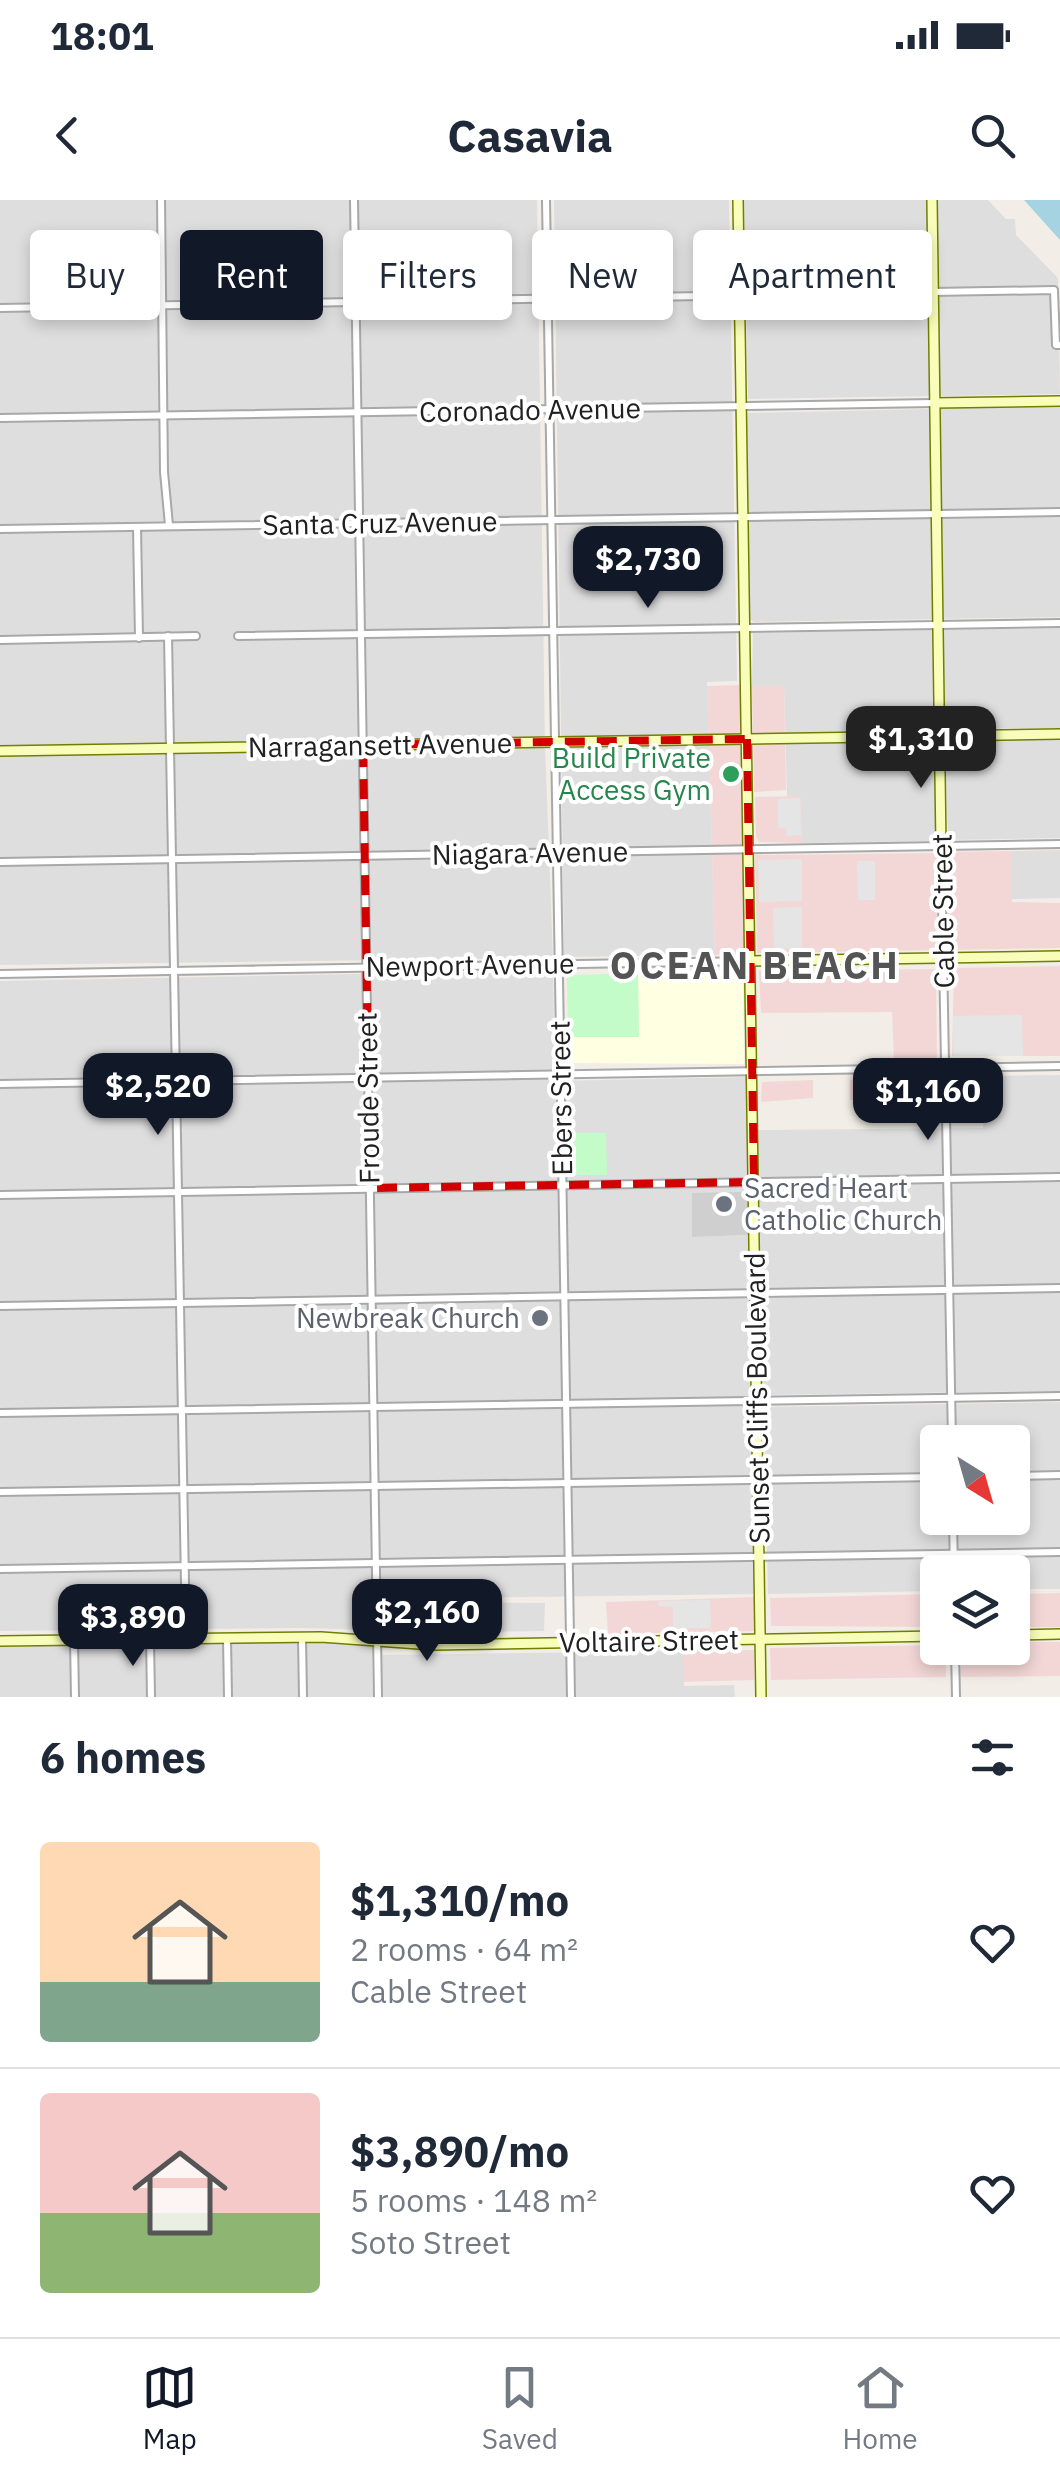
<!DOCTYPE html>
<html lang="en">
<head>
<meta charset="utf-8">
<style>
	:root { --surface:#fff; --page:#f2f2f3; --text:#1f2937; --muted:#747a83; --line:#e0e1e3; --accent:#111827 }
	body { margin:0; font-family:"IBM Plex Sans",sans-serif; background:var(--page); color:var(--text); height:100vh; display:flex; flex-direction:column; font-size:38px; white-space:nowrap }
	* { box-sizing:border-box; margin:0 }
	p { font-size:32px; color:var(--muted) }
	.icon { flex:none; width:55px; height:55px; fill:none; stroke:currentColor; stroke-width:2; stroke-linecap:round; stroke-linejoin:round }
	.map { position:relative; height:1497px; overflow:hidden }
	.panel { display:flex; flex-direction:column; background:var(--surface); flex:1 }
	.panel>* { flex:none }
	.top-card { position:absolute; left:30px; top:30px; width:1000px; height:90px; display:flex; gap:20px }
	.needle { width:65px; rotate:143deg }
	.fabs { position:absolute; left:920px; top:1225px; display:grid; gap:20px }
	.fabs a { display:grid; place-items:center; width:110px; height:110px; border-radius:10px; background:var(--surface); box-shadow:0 5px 15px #0003; font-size:50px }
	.price { position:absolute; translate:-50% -85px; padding:0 22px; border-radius:20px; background:var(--accent); color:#fff; font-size:32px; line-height:65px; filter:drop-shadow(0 2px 5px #0008) }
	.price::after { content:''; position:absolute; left:50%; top:60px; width:30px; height:22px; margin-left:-15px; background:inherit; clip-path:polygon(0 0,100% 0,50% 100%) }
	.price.selected { background:#222; color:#fff }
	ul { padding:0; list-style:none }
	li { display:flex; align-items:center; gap:30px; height:250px; padding:0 40px }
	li+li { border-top:2px solid var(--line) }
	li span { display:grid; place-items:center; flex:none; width:280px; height:200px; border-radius:10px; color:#555 }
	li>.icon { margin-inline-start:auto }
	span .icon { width:120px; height:120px; fill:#fffc; stroke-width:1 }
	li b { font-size:42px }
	h2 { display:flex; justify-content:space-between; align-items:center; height:120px; padding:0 40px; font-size:42px }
	.tag { padding:0 35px; border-radius:10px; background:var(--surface); box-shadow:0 5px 15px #0003; font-size:35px; line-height:90px }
	.tag.selected { background:var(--accent); color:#fff }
	.status { display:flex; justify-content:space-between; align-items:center; height:70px; padding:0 50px; background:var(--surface); direction:ltr }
	.status svg { height:28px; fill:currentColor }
	header { display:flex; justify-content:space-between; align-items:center; height:130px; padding:0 40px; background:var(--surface); font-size:45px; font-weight:700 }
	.tab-bar { display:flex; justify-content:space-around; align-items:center; height:140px; border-top:2px solid var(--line); background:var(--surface); font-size:28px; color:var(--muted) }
	.tab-bar a { display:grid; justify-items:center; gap:5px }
	.tab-bar .selected { color:var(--accent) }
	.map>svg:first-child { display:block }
</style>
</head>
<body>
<div class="status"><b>18:01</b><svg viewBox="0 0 49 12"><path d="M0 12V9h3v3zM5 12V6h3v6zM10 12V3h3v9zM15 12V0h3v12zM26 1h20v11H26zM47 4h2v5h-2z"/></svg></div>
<header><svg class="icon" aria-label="back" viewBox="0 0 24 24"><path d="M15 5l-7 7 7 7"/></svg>Casavia<svg class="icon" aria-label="search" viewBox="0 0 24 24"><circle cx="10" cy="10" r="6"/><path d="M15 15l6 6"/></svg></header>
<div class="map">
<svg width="1060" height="1497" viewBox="0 0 1060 1497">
	<rect width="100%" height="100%" fill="#f2eee7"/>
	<g fill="#dfdede" fill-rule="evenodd">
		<path d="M0,0H537L545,545L553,758L0,765Z"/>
		<path d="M554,0H729L737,481L707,482L715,755L564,757Z"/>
		<path d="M744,0H988L1006,19H1015L1016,35L1058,78L1060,194L748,199Z"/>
		<path d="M1060,206V417L754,422L750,419L746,213Z"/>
		<path d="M1060,428V528L934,529L937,638L934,641L802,643L800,596H787L784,486H752L753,433Z"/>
		<path d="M1060,539V638L948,640L945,542Z"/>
		<path d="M1060,650V698L1012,699V651Z"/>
		<path d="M553,770L555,881L747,877L749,991L693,1037L750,1035L755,1394L369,1399L370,1430L301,1428L0,1431V781Z"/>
		<path d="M1060,875V1191L762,1195L758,930L983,928V876Z"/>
		<path d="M1060,1202V1389H1013L1012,1372H938L937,1391L768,1394L764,1207ZM938,1242H1012V1318H938Z"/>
		<path d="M381,1402L545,1403L544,1431L381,1433Z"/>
		<path d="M305,1440L372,1447L373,1497H0V1447Z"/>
		<path d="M683,1451L684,1486L734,1485L735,1497H380L378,1455Z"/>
	</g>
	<g fill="#f3d7d6">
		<path d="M741,485L746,755H715L707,486Z"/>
		<path d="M752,486H784L786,590L754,592Z"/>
		<path d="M800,596L802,643L759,642L756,636L755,597Z"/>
		<path d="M1012,651V702L1060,703V748L948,750L947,652Z"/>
		<path d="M936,653L938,750L757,753L755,655Z"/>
		<path d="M1060,766V856H952L954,768Z"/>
		<path d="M936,769L937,857L934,859H894L892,812L761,813L759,771Z"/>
		<path d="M909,878V899L850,900V880Z"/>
		<path d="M813,880V898L761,902L762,882Z"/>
		<rect x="956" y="880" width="27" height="40"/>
		<path d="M1060,1393V1427H1013V1394Z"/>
		<path d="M937,1394V1427L771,1426L770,1398Z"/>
		<path d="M755,1397L756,1431L608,1434L606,1402Z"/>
		<path d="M1013,1442H1060V1476L961,1477V1448H1012Z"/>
		<path d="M937,1445L946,1448V1477L771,1480L770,1448Z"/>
		<path d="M754,1450V1480L683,1482V1451Z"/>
	</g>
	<path fill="#ffffe2" d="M743,770L744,864L568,863V837H639L638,773Z"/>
	<path fill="#cfcfcf" d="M749,992L750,1035L692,1037V993Z"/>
	<g fill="#c3fcc8">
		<path d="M638,773L639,837H568L567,778L570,775Z"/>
		<path d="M569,933H606L607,975H569Z"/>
	</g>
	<g fill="#e5e5e5">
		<path d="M800,598L801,635L786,636V628H778V599Z"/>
		<path d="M802,659V701L759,702L758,660Z"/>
		<path d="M857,661H875V700H858Z"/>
		<path d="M802,707V748L774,749L773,708Z"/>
		<path d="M1022,815L1023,856H954L953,816Z"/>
		<path d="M710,1400L711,1428H673V1407L658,1406L659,1401Z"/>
	</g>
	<path fill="#a6d3e1" d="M1024,0H1060V40Z"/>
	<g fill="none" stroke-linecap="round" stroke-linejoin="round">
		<g stroke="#a8a8a8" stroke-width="10">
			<g id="street">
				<path d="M161,0L164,272L169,325"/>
				<path d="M354,0L378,1497"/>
				<path d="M546,0L571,1497"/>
				<path d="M0,108L1054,90L1056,145H1060"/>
				<path d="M0,218L934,203"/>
				<path d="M137,327L139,438"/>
				<path d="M0,329L1060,312"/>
				<path d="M168,436L186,1439"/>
				<path d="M238,436L1060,423"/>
				<path d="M0,440L196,436"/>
				<path d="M941,646L952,1242"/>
				<path d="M0,662L1060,644"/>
				<path d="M0,774L751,761"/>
				<path d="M0,884L1060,866"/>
				<path d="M0,995L1060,977"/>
				<path d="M0,1106L1060,1088"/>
				<path d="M0,1213L1060,1196"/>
				<path d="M1012,1276L1060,1275"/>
				<path d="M0,1292L938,1277"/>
				<path d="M953,1318L954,1372"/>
				<path d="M0,1369L1060,1352"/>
				<path d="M302,1437L303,1497"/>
				<path d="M227,1438L228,1497"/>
				<path d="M74,1440L75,1497"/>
				<path d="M150,1440L151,1497"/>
				<path d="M955,1448L956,1497"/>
			</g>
		</g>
		<g stroke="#717f00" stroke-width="12">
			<g id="secondary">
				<path d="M738,0L761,1497"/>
				<path d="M932,0L941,646"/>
				<path d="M934,203L1060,201"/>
				<path d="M0,551L1060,534"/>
				<path d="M751,761L1060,756"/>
				<path d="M1012,1435L1060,1434"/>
				<path d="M0,1441L321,1437L433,1445L938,1436"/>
			</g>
		</g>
		<use href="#street" stroke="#fff" stroke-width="6"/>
		<use href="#secondary" stroke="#f9fdba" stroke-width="9"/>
	</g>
	<path fill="none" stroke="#d10100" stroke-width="8" stroke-dasharray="20 12" stroke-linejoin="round" d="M747,539L754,982L370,988L363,545Z"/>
	<circle fill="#2e9e5b" stroke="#fff" stroke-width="4" cx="731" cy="574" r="10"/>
	<g fill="#6b7280" stroke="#fff" stroke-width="4">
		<circle cx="724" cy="1004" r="10"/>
		<circle cx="540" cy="1118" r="10"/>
	</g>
	<g text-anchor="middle" stroke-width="8" stroke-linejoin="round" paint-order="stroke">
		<g font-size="28" fill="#212121" stroke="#fff">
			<text transform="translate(530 210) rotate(-1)" y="10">Coronado Avenue</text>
			<text transform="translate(380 323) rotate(-1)" y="10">Santa Cruz Avenue</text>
			<text transform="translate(380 545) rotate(-1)" y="10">Narragansett Avenue</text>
			<text transform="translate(530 653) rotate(-1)" y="10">Niagara Avenue</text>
			<text transform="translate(943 711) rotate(-91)" y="10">Cable Street</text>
			<text transform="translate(470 765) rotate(-1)" y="10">Newport Avenue</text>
			<text transform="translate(368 898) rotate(-91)" y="10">Froude Street</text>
			<text transform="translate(561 898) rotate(-91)" y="10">Ebers Street</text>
			<text transform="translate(757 1198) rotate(-91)" y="10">Sunset Cliffs Boulevard</text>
			<text transform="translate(649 1441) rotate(-1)" y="10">Voltaire Street</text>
		</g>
		<g font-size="28" fill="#27864d" stroke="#fff" text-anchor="end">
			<text x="711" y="568">Build Private<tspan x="711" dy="32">Access Gym</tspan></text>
		</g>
		<g font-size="28" fill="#5b616d" stroke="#fff" text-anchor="start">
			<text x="744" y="998">Sacred Heart<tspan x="744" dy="32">Catholic Church</tspan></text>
			<text x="520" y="1128" text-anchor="end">Newbreak Church</text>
		</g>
		<g font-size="38" font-weight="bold" letter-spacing="2.5" fill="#545454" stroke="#fff">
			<text x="755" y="779">OCEAN BEACH</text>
		</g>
	</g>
</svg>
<div class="fabs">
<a><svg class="needle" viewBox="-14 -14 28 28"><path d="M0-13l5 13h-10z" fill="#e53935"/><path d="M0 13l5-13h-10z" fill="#747a83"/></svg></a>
<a><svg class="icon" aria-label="layers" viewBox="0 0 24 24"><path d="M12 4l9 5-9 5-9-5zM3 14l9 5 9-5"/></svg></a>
</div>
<b class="price" style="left:648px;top:411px">$2,730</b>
<b class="price selected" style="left:921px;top:591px">$1,310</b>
<b class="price" style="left:158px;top:938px">$2,520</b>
<b class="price" style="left:928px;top:943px">$1,160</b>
<b class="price" style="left:427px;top:1464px">$2,160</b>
<b class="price" style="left:133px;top:1469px">$3,890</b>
<div class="top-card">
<a class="tag">Buy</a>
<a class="tag selected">Rent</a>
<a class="tag">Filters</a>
<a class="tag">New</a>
<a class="tag">Apartment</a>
</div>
</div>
<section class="panel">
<h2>6 homes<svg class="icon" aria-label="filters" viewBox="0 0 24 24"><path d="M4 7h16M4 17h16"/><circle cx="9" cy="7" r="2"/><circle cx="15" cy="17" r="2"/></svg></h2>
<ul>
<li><span style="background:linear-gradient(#ffd9b3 70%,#7fa58c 0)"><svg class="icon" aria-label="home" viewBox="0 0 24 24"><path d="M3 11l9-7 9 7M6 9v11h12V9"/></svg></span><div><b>$1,310/mo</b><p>2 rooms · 64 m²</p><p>Cable Street</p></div><svg class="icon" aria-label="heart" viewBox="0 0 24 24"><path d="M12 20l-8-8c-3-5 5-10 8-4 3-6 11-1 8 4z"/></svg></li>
<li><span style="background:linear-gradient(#f6c9c9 60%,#8fb573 0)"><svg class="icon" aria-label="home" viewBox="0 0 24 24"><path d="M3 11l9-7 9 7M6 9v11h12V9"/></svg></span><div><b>$3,890/mo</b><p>5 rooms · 148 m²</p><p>Soto Street</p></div><svg class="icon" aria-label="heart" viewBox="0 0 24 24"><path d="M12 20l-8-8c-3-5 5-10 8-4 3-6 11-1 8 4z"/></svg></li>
</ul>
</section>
<nav class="tab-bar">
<a class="selected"><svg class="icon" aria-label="map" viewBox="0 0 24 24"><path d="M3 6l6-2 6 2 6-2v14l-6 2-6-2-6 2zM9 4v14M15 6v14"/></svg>Map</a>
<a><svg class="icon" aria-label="saved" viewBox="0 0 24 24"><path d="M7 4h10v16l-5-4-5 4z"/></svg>Saved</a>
<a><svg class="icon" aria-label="home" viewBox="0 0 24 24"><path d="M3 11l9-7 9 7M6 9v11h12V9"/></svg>Home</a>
</nav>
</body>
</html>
